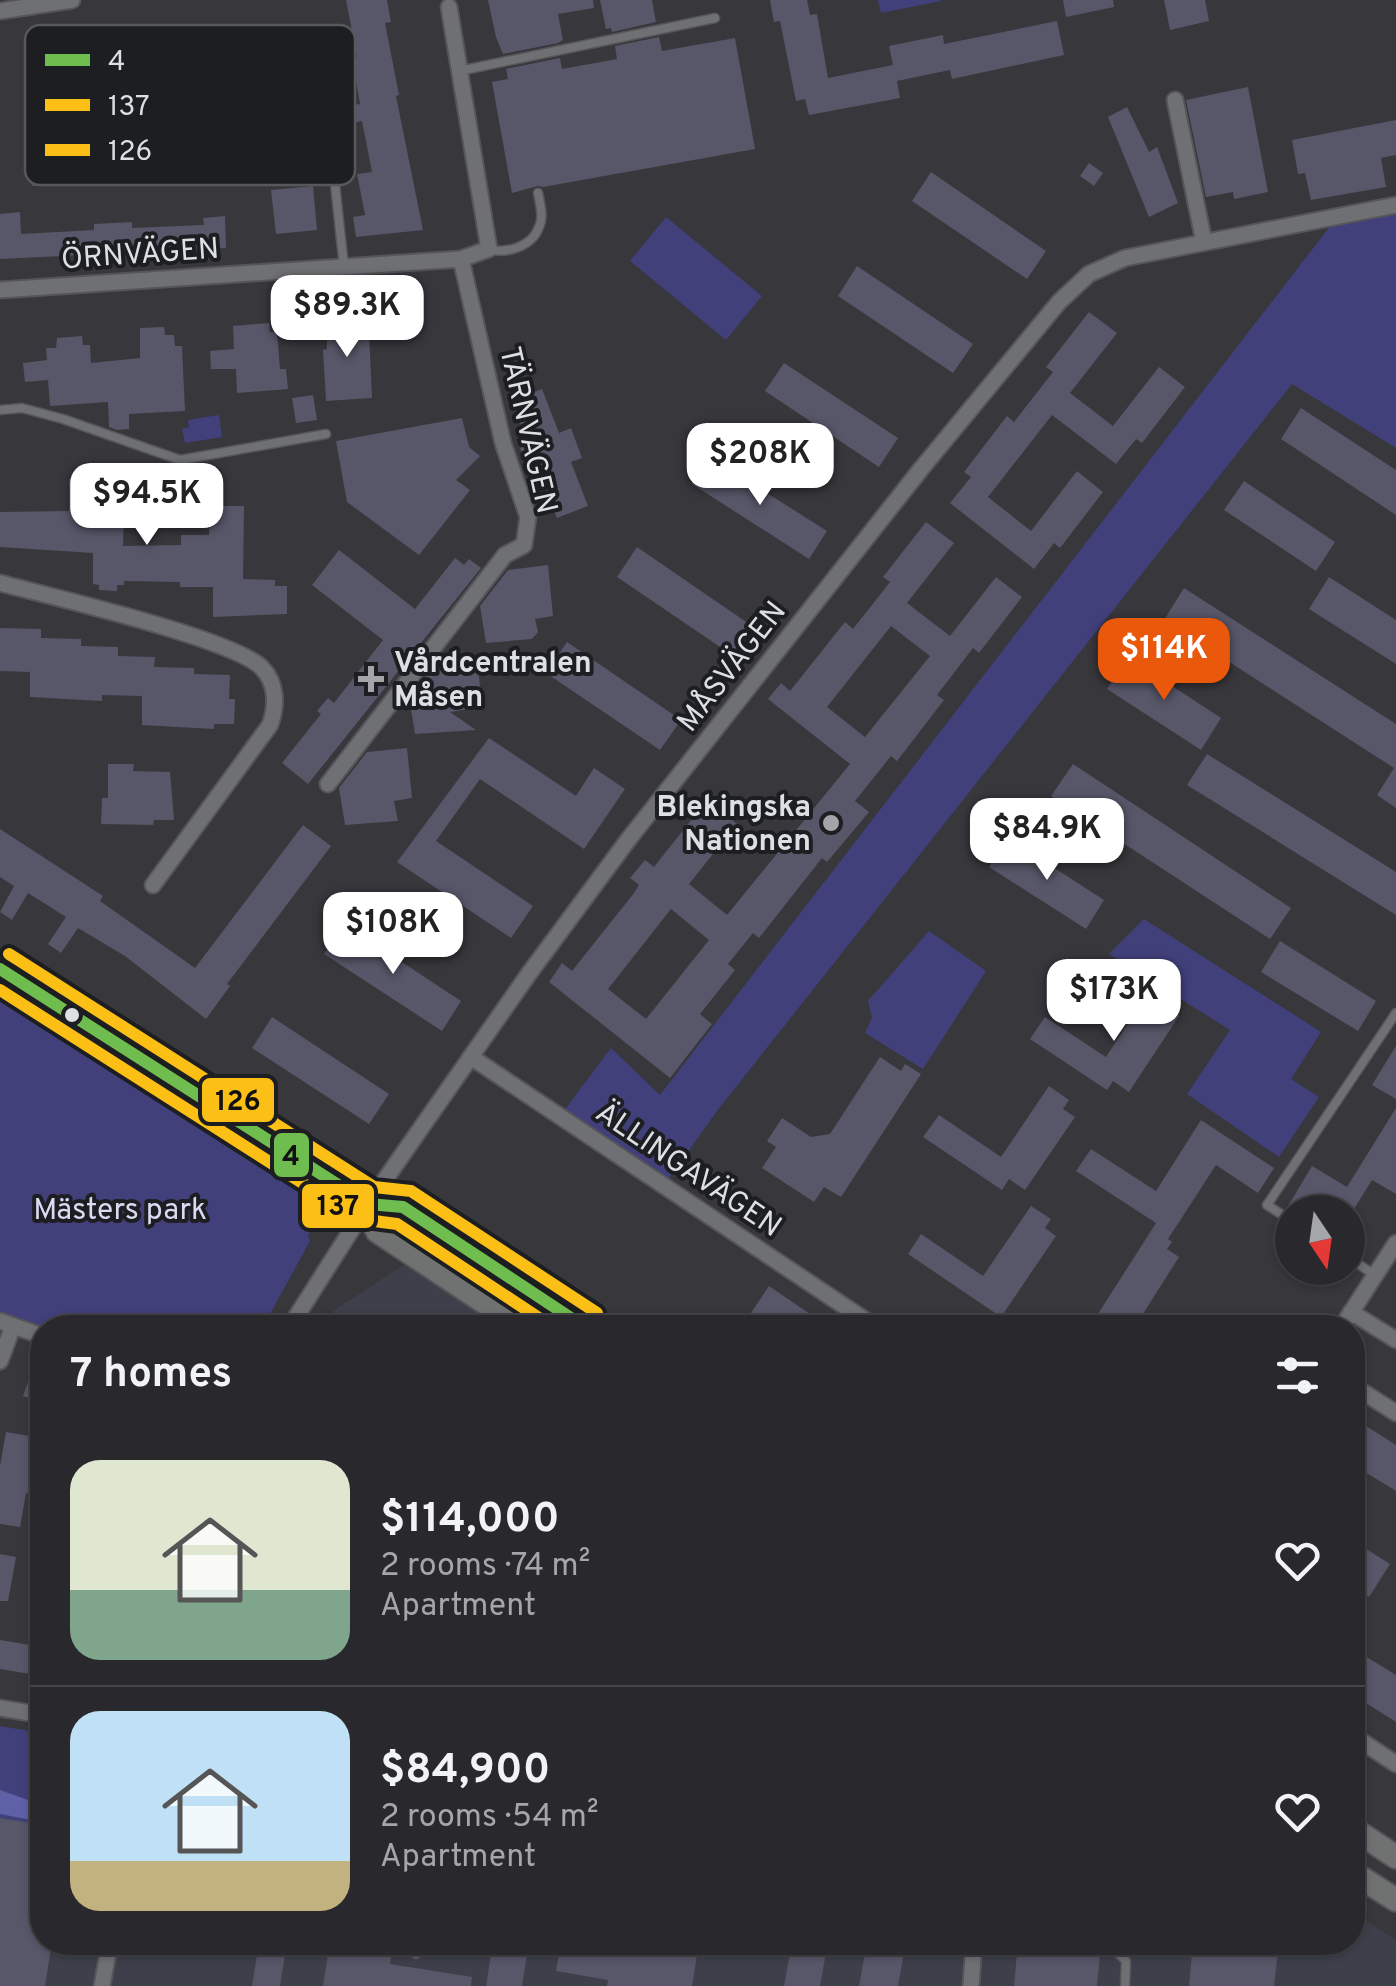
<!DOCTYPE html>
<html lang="en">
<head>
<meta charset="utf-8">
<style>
	:root { --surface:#29292d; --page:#313135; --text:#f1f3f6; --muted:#a5a6aa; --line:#454549; --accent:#ea580c }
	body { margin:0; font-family:Overpass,sans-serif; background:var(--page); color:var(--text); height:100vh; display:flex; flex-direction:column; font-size:38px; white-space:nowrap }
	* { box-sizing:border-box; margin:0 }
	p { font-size:32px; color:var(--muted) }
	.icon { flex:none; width:55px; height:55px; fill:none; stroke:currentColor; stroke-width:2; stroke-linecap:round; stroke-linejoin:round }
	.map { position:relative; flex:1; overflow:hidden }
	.drawer { position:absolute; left:30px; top:1315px; width:1335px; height:640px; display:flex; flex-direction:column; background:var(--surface); border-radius:40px; box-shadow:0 2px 8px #0004,0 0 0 2px var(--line) }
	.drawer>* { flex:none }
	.needle { width:65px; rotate:167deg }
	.buttons { position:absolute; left:1275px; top:1195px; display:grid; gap:20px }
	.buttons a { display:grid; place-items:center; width:90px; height:90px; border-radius:50%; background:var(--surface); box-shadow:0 2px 8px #0004,0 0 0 2px var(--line); font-size:50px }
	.price { position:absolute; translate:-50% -85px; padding:0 22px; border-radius:20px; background:#fff; color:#222; font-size:32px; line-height:65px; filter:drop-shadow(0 2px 5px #0008) }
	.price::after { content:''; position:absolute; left:50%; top:60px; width:30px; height:22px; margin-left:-15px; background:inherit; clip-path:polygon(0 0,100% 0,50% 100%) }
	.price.current { background:var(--accent); color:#fff }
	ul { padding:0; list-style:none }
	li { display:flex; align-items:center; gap:30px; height:250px; padding:0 40px }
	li+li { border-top:2px solid var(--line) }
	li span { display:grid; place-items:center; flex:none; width:280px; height:200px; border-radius:30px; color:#555 }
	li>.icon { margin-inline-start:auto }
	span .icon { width:120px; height:120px; fill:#fffc; stroke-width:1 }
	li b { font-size:42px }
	h2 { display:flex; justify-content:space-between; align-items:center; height:120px; padding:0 40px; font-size:42px }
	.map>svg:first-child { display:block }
</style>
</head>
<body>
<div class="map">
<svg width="1396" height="1986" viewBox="0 0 1396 1986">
	<rect width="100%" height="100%" fill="#37373c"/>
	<g fill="#3d3f4b">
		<path d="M402,1266H406L499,1327H321L333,1311Z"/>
		<path d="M0,1738L42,1745V1942H1352L1353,1912L1396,1940V1986H0Z"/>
	</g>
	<g fill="#41407b">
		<path d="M878,0H941V1L881,13Z"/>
		<path d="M1396,205V448L1292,384L717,1111L664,1185L560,1116L611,1048L660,1095L1338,216Z"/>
		<path d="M666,217L762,296L726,340L630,261Z"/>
		<path d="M219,415L222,437L185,443L182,429L189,427L188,420Z"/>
		<path d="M1144,919L1321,1032L1291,1079L1319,1097L1279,1157L1187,1094L1230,1030L1109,954Z"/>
		<path d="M929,931L986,971L923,1069L865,1033L872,1018L868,1001Z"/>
		<path d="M0,986L306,1191L317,1219L308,1236L310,1241L263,1327L42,1329L0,1315Z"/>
		<path d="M0,1726L42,1733V1826L0,1818Z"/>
	</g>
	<path fill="#5f61a7" d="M0,1790L42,1805V1822L0,1814Z"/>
	<g fill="#575769" fill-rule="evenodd">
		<path d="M346,0H387L391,22L385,23L399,95L396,96L423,230L356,237L353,217L365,215L357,174L372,172L362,121L352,123L348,106L360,104L352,58L357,57Z"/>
		<path d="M488,0H593L594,8L558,14L563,40L558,43L503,54L496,37Z"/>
		<path d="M600,0H652L656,22L612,32L611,28L606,29Z"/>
		<path d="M770,0H807L810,15L817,14L828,78L893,65L889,46L943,35L944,44L1057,21L1064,55L952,79L950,70L897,81L900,98L809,115L805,99L796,101L780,21L774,22Z"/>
		<path d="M1063,0H1113L1114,7L1066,17Z"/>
		<path d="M1164,0H1205L1209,21L1170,30Z"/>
		<path d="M195,24L196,50L144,54L142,28Z"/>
		<path d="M659,37L662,51L735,38L755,149L543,187L538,186L512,193L492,82L508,79L506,69L560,58L562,69L617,59L615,46Z"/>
		<path d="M1248,87L1268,192L1234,199L1233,192L1206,197L1186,100Z"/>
		<path d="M1127,107L1149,152L1157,147L1178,203L1149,217L1108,117Z"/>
		<path d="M1396,120V155L1381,158L1386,187L1311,200L1305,173L1298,174L1292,140Z"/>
		<path d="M89,153L91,178L32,186L30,158Z"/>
		<path d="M203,158L204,184L155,186L154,160Z"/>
		<path d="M1089,163L1103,173L1094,186L1080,176Z"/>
		<path d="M931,172L1046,251L1027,279L912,201Z"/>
		<path d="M313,186L317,230L276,234L271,190Z"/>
		<path d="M20,212L21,234L94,230V224L132,222V228L204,225L203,218L225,216L226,248L0,259V214Z"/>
		<path d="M857,266L973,344L953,373L838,296Z"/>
		<path d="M1089,312L1117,333L1070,393L1113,426L1159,367L1185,387L1142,443L1136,439L1116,464L1052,415L988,497L1031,531L1077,471L1103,492L1060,548L1054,543L1034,569L950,503L971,477L964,472L1007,416L1014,422L1053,372L1046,367Z"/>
		<path d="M351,314L352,322L362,321V333H369L372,398L326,401L323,350L327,349V315Z"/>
		<path d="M269,323L270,332H277L280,369H286L288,389L237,393L236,369H211L210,351L234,349L233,326Z"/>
		<path d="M164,327L165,335H174L175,346H182L185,411L129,414V429L117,430L109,427L108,402L50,406L48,380L25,382L23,363L47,360L46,348H56L57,338L82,336L83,345H90L91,363L140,358V328Z"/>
		<path d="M784,363L898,438L879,467L765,391Z"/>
		<path d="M542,389L559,433L571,428L582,458L571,462L588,506L557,518L540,475L531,478L520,448L529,445L511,401Z"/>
		<path d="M313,395L317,420L296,423L292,398Z"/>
		<path d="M1301,408L1396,470V515L1281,439Z"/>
		<path d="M462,418L469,447L480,456L456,480L470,490L419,555L347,502L336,441Z"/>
		<path d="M710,457L827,531L809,559L692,484Z"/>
		<path d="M90,472L125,473L123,546L181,545V535H209V506H244L243,579L275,580V586H287V614L213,617V587H180V582L124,581V585H117V591L99,590V585L93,584V553L0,547V512L69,511V479H89Z"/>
		<path d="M1244,481L1335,542L1316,571L1224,510Z"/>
		<path d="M926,522L954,543L907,603L950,636L996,577L1022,597L979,653L973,648L937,695L944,700L897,761L891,756L855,801L869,812L827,862L822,858L759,938L753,933L728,964L735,970L700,1014L712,1024L670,1078L549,982L562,963L572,971L634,893L639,885L630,878L645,860L654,867L707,800L737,824L689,884L727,915L850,764L768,699L781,683L790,691L845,622L853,629L890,582L883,577ZM891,626L930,656L865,737L827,707ZM671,909L709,940L646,1019L608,989Z"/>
		<path d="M637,547L752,626L732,655L617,577Z"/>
		<path d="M339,550L415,609L455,558L464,565L469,559L481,568L308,784L282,763L321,714L317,711L328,698L334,703L383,640L312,585Z"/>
		<path d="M548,565L553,616L535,619L538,632L532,639L486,643L480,606L508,570Z"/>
		<path d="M1329,577L1396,620V664L1309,609Z"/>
		<path d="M1184,588L1396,724V808L1377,795L1394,768L1164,620Z"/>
		<path d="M0,628L41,629V638L81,639V646L118,647V656L155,657L154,667L194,668V674L230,675L229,699H235L234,724H214V729L142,725V696L102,695V701L30,697V672L0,671Z"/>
		<path d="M567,642L681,720L660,750L546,673Z"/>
		<path d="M477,656L482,707L450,712L476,730L415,734L409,697L437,661Z"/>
		<path d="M1128,657L1221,718L1201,750L1107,689Z"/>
		<path d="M489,738L576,796L594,768L625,789L584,849L480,779L436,841L533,906L511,938L397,862Z"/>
		<path d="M407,748L412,798L394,801L398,821L345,825L339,788L367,752Z"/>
		<path d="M1207,754L1396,872V915L1187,785Z"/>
		<path d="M108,764H134L133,771L170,772L174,820H154L153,825L101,824L102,798H108Z"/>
		<path d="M1073,764L1291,908L1270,939L1051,796Z"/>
		<path d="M303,825L331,846L227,984L230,986L206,1019L125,956L78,928L61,953L48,944L66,917L28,893L12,920L0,912L14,886L0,877V829L103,896L100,901L195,968Z"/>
		<path d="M1008,838L1104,900L1086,929L989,867Z"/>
		<path d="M344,924L461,1001L442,1031L324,954Z"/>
		<path d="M1280,941L1376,1001L1358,1031L1261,972Z"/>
		<path d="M1152,987L1173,1001L1167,1008L1179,1016L1129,1092L1113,1081L1107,1090L1030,1039L1045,1017L1106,1057Z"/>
		<path d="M272,1017L389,1094L369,1124L252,1048Z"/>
		<path d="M1396,1046V1099L1372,1085Z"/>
		<path d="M880,1057L901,1071L905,1064L921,1074L841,1197L824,1187L814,1202L762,1168L776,1147L767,1141L782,1118L811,1137L830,1134Z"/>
		<path d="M1049,1086L1069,1100L1063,1109L1075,1117L1025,1190L1009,1179L1002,1190L923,1137L939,1115L1001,1157Z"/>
		<path d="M1396,1108V1194L1372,1180L1352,1212H1298L1288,1206L1312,1166L1347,1187Z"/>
		<path d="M1201,1120L1274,1168L1258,1193L1216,1165L1168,1239L1172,1242L1167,1249L1179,1257L1134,1328H1089L1156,1223L1076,1171L1091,1149L1156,1191Z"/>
		<path d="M1031,1206L1051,1219L1045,1228L1056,1236L1001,1317L908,1254L921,1234L983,1276Z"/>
		<path d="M769,1286L810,1314L807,1318L821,1328H741Z"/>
		<path d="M40,1347L42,1348V1402L23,1396Z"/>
		<path d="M1352,1417L1396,1445V1491L1352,1464Z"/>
		<path d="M6,1432L35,1437L28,1471L42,1474V1496L26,1493L20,1527L0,1524V1466Z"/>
		<path d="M1352,1540L1390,1564L1369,1597L1352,1587Z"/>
		<path d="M0,1554L16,1557L8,1601H0Z"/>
		<path d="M0,1640L42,1647V1676L0,1669Z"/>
		<path d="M1352,1648L1396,1675V1722L1352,1694Z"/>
		<path d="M0,1818L42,1825V1942H52L45,1986H0Z"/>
		<path d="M259,1942H287L280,1986H252Z"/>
		<path d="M330,1942H394L390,1964L472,1977L471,1986H323Z"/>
		<path d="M493,1942H529L522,1986H486Z"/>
		<path d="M561,1942H699L692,1986H607L608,1980L556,1971Z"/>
		<path d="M792,1942H828L820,1986H784Z"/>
		<path d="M867,1942H906L898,1986H859Z"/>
		<path d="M1018,1942H1086L1085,1953L1100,1955L1097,1986H1014Z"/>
		<path d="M1193,1942H1279L1274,1986H1189Z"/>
	</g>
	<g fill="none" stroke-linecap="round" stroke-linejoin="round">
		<g stroke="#55555a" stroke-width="11">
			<g id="service">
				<path d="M320,46L344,267"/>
				<path d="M459,71L715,18"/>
				<path d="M489,249C506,254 532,247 539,227C544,217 540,204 538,193"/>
				<path d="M0,410L22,408L63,419L180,460L326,434"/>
				<path d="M1292,1221L1267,1205L1396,1013"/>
				<path d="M1348,1257L1376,1276"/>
				<path d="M1107,1942L1126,1961L1125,1986"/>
				<path d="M416,1954L417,1942"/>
			</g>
		</g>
		<g stroke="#55555a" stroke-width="19">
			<g id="minor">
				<path d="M0,11L72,0"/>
				<path d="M1175,100L1204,242"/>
				<path d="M0,290L461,259L489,249L449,7"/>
				<path d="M0,583C48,596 235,639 262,668C277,683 277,706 270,725L153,885"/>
				<path d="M328,784L505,555L524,545L528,517L503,443L461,259"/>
				<path d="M471,1057L877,1328"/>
				<path d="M1351,1312L1396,1340"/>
				<path d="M0,1321L42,1336"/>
				<path d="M289,1328L368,1204L528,975L628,840L921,469L1059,302L1089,274L1125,258L1396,205"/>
				<path d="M1341,1328L1396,1243"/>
				<path d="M0,1361L13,1326"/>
				<path d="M1352,1385L1396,1413"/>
				<path d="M0,1708L42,1715"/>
				<path d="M1352,1735L1396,1764"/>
				<path d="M102,1986L110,1942"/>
				<path d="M971,1986L974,1942"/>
			</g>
		</g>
		<g stroke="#55555a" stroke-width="26">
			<g id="secondary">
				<path d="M0,969L368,1204L403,1207L587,1328"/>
				<path d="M368,1204L377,1231L523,1328"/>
				<path d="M1352,1828L1396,1857"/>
				<path d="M1352,1872L1396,1900"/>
			</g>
		</g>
		<use href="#service" stroke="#6f7073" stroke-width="8"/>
		<use href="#minor" stroke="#6f7073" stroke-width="15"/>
		<use href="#secondary" stroke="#707271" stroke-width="22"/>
		<g stroke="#1d1e21" stroke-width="20">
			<path id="bus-1" d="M0,969L368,1204L403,1207L586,1328"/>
		</g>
		<g stroke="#1d1e21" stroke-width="20">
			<path id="bus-2" d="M0,990L359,1219L397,1224L554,1328"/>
		</g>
		<g stroke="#1d1e21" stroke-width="20">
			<path id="bus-3" d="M9,954L374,1187L411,1191L597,1313"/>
		</g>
		<use href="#bus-1" stroke="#6fbd4e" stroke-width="12"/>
		<use href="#bus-2" stroke="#fbbf15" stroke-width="12"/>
		<use href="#bus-3" stroke="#fbbf15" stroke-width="12"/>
	</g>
	<g fill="#a4a4a9" stroke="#1d1e21" stroke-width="4">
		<path d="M366 664h10v10h10v10h-10v10h-10v-10h-10v-10h10z"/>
		<circle cx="831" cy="823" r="10"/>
	</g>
	<circle fill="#dedfe4" stroke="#1d1e21" stroke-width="4" cx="72" cy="1015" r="9"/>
	<g text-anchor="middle" stroke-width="8" stroke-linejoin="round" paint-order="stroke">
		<g font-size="30" fill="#dedfe4" stroke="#1d1e21">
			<text transform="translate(140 253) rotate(-4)" y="10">ÖRNVÄGEN</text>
			<text transform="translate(529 430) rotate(77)" y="10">TÄRNVÄGEN</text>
			<text transform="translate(731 666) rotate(-52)" y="10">MÅSVÄGEN</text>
			<text transform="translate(689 1169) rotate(34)" y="10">ÄLLINGAVÄGEN</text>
		</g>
		<g font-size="30" font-weight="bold" fill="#dedfe4" stroke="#1d1e21" text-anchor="start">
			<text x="394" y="672">Vårdcentralen<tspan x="394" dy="34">Måsen</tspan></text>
			<text x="811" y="816" text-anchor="end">Blekingska<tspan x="811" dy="34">Nationen</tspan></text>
		</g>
		<g font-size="30" fill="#d8dbf2" stroke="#1d1e21">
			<text x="120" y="1219">Mästers park</text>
		</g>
	</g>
	<rect x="25" y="25" width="330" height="160" rx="15" fill="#1d1e21" stroke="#57585c" stroke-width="2.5"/>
	<rect x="45" y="54" width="45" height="12" fill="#6fbd4e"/>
	<rect x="45" y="99" width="45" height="12" fill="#fbbf15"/>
	<rect x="45" y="144" width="45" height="12" fill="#fbbf15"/>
	<g font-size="28" fill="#dedfe4">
		<text x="108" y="70">4</text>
		<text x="108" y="115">137</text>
		<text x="108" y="160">126</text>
	</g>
	<g stroke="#1d1e21" stroke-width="4">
		<rect x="200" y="1076" width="76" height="48" rx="10" fill="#fbbf15"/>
		<rect x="272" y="1131" width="39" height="48" rx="10" fill="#6fbd4e"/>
		<rect x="300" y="1182" width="76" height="48" rx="10" fill="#fbbf15"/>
	</g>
	<g font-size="28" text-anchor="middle" font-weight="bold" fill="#111">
		<text x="238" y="1110">126</text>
		<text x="291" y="1165">4</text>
		<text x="338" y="1215">137</text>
	</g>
</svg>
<div class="buttons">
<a><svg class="needle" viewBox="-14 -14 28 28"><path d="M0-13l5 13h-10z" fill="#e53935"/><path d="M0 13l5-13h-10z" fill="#a5a6aa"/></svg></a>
</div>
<b class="price" style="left:347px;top:360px">$89.3K</b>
<b class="price" style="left:760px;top:508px">$208K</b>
<b class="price" style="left:147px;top:548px">$94.5K</b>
<b class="price current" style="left:1164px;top:703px">$114K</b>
<b class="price" style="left:1047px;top:883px">$84.9K</b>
<b class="price" style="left:393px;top:977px">$108K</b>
<b class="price" style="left:1114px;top:1044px">$173K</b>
<section class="drawer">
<h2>7 homes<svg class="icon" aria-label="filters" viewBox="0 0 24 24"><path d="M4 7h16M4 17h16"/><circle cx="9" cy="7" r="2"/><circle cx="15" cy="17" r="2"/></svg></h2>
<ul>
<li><span style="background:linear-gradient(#dfe7d0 65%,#7fa58c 0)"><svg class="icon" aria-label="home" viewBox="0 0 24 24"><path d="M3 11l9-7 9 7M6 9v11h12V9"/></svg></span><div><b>$114,000</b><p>2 rooms · 74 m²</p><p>Apartment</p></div><svg class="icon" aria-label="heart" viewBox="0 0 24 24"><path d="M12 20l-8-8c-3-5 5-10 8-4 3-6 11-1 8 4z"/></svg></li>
<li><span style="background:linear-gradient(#bfe0f5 75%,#c2b280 0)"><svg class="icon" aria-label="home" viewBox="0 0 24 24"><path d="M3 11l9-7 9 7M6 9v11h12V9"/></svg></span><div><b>$84,900</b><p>2 rooms · 54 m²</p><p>Apartment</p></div><svg class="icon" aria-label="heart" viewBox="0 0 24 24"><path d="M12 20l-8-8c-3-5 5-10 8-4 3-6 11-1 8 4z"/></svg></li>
</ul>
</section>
</div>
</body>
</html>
